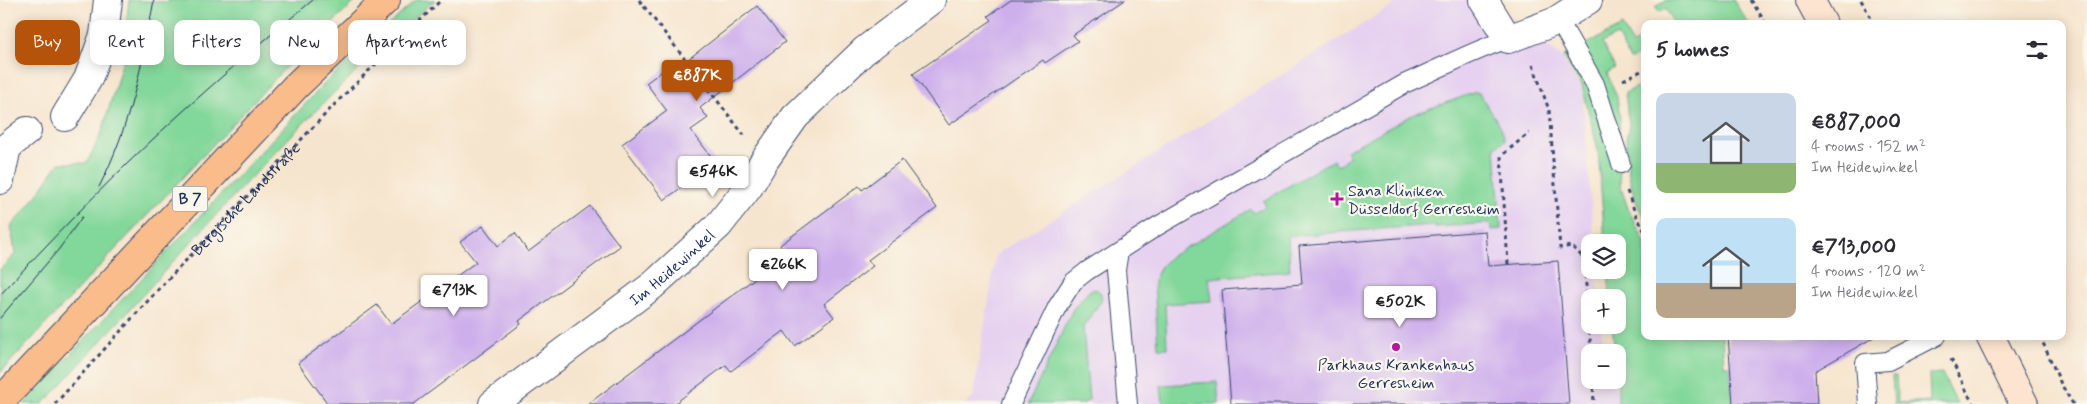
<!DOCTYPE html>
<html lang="en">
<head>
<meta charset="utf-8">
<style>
	:root { --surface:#fff; --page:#f7f7f7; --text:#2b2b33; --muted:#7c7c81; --accent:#b45309 }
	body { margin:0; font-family:Mynerve,sans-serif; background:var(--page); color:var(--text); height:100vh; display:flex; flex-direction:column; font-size:19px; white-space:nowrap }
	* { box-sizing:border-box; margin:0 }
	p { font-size:16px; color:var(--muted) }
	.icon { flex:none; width:28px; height:28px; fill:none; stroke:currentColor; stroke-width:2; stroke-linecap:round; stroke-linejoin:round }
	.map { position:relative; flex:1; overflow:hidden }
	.sheet { position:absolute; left:1641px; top:20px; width:425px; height:320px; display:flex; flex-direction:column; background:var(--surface); border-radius:10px; box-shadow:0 2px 12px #0003 }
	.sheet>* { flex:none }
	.hud { position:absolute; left:15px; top:20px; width:475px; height:45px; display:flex; gap:10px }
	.fabs { position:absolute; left:1581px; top:234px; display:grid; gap:10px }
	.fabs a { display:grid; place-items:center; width:45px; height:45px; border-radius:10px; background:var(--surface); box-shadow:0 2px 12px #0003; font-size:25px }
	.price { position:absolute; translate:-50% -42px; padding:0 11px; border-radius:5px; background:#fff; color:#222; font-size:16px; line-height:32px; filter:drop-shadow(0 1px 2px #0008) }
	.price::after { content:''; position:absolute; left:50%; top:30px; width:15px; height:11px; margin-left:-8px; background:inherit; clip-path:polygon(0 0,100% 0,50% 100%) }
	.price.active { background:var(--accent); color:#fff }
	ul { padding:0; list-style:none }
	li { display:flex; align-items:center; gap:15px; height:125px; padding:0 15px }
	li span { display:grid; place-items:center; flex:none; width:140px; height:100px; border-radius:10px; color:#555 }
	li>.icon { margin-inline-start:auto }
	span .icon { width:60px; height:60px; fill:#fffc; stroke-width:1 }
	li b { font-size:21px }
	h2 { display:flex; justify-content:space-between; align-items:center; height:60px; padding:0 15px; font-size:21px }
	.tag { padding:0 18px; border-radius:10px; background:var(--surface); box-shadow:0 2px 12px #0003; font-size:18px; line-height:45px }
	.tag.active { background:var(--accent); color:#fff }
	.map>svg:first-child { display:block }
</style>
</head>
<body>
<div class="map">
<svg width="2087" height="404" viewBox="0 0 2087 404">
	<rect width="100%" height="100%" fill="#fbf7ec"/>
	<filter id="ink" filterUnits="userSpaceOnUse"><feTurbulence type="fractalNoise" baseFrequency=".02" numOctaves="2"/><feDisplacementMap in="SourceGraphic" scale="10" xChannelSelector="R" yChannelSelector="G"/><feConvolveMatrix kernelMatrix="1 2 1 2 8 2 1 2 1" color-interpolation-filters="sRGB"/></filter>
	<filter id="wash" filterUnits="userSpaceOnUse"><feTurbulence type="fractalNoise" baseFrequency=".0096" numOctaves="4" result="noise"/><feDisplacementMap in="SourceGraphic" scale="20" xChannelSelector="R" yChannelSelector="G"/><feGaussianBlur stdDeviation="1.12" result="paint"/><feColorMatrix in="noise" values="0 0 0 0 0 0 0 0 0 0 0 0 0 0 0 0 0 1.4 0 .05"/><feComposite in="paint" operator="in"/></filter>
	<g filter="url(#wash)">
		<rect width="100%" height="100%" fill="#f6e5ce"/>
		<path fill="#e6d2f0" d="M1401,0H1488L1562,57L1582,90L1594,242H1590V270H1596L1599,297L1590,298V325H1601L1604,352H1590V380H1616L1618,404H965L973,398L996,254Z"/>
		<g fill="#82d79a" stroke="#4e837c">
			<path d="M129,0L168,2L169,0H357L284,69L0,373V269L15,254L11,226L29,206L59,163H87L102,132L130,36L131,29L126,28Z"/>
			<path d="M416,0H435C292,122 171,267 43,404H24L327,81Z"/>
			<path d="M1666,0H1733L1749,24H1670L1673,22L1666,9L1659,12L1655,7Z"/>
			<path d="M1622,26L1633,44L1645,37V64L1642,66L1638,56L1630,60L1617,35L1602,43L1615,68L1607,73L1617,97L1620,117L1617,159L1621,188L1629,211L1645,242V336H1722L1724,366H1730L1733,404H1618V352H1615L1612,325H1618V298L1610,297L1608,270H1618V242H1605L1598,150L1582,86L1563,56Z"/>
			<path d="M1645,83V220L1635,199L1629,176L1626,140L1629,125L1625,93Z"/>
			<path d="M1476,92L1479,93L1501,127L1505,140L1495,147L1501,229L1491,230L1490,223L1436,227L1433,225L1288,236L1290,271L1209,278L1212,301L1165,304L1167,348H1158L1154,281L1161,266L1170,257L1251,209L1254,213L1266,206L1263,201L1333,160L1337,166L1350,157L1346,151L1414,114Z"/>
			<path d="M1096,289L1101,293L1102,300L1083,327L1089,400L1083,404H1028L1073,309L1089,291Z"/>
			<path d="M1942,373L1957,404H1894L1892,376H1896L1898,403L1930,401L1929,374Z"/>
			<path d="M1217,382L1219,404H1163L1161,385Z"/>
		</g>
		<g id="blocks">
			<g fill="#cdafec">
				<path d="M1011,0H1125L1073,35L1078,41L1045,63L1043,60L949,125L913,74L992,20L988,16Z"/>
				<path d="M757,6L785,42L700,108L708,118L691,130L716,163L664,200L622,144L667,111L646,83L669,66L673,71Z"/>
				<path d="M902,160L937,208L868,260L873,266L824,304L834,317L795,346L784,331L731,371L726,365L674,404H588L787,254L780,245L859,186L862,190Z"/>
				<path d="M590,206L620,246L519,321L521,324L414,404H328L298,363L377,305L391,324L476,262L460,242L483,226L498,246L515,233L528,252Z"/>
				<path d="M1485,231L1488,266L1558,261L1569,404H1231L1222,290L1302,284L1299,246Z"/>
				<path d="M1728,336H1876L1815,371L1817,404H1733Z"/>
			</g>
		</g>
	</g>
	<g filter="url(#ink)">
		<use href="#blocks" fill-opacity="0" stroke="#3c4a6f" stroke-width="1"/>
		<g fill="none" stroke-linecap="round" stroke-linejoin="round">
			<g stroke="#3c4a6f" stroke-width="20">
				<g id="service">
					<path d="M1558,19L1595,84L1621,164"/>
					<path d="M1119,251L1116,270L1128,404"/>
					<path d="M1011,404L1057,307L1073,282L1087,271L1156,227L1404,84C1439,69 1472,51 1508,39"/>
					<path d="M1868,404L1865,363L1888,361L1937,336"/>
				</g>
			</g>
			<g stroke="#3c4a6f" stroke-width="30">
				<g id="minor">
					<path d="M1484,0L1508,39L1554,22L1588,0"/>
					<path d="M65,117L88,79L104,35L108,0"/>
					<path d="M0,180L7,147L27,131"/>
					<path id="s2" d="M493,404L652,286L718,226L748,188L764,161L795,117L864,51L931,0"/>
				</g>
			</g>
			<g stroke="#3c4a6f" stroke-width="30">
				<g id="secondary">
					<path d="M1810,0L1823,24"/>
					<path d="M1990,336L2024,404"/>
				</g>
			</g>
			<g stroke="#3c4a6f" stroke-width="30">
				<path id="primary" d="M0,402L296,86L386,0"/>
			</g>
			<g stroke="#3c4a6f" stroke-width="3" stroke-dasharray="4 4" stroke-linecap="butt">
				<path d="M639,0L744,135"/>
				<path d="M1751,0L1766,24"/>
				<path d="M1861,0L1874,24"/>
				<path d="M1533,65L1549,110L1560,248L1571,246L1584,258L1591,352"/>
				<path d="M1623,80L1645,69"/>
				<path d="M1627,191L1636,215L1645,232"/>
				<path d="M1508,264L1501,156L1529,133"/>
				<path d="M2040,336L2061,384L2073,404"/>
				<path d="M1951,359L1973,404"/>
				<path d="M1593,380L1594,404"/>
				<path id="s1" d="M55,404L154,294L337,102L441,0"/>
			</g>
			<use href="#service" stroke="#fff" stroke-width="18"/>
			<use href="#minor" stroke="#fff" stroke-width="28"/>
			<use href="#secondary" stroke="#fde4d0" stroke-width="28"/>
			<use href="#primary" stroke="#f9bc8a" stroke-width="28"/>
			<g stroke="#1b2f5e" stroke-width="1">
				<path d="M99,187C130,127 142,65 154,0"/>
				<path d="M0,295C49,242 99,190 152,140C204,91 258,45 313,0"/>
				<path d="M0,318L59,249L82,217"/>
			</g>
		</g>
	</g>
	<g fill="#b5179e" stroke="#fbf7ec" stroke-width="2">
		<path d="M1334.5 191.5h5v5h5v5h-5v5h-5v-5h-5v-5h5z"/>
		<circle cx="1396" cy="347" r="5"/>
	</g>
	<g text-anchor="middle" stroke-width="4.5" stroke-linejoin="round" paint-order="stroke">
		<rect fill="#fbf7ec" stroke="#5e6b89" stroke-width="1" x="172.5" y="186.5" width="35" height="25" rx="4"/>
		<g font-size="15" font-weight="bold" fill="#1b2f5e">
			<text x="190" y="204">B 7</text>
		</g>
		<g font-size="16" fill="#1b2f5e" stroke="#fbf7ec" text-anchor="start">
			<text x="1348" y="196">Sana Kliniken<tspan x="1348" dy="18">Düsseldorf Gerresheim</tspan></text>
			<text x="1396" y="370" text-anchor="middle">Parkhaus Krankenhaus<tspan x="1396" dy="18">Gerresheim</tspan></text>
		</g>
		<g font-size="16" fill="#1b2f5e" stroke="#fbf7ec">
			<text dy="6" stroke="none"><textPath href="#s1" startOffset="280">Bergische Landstraße</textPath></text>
			<text dy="6" stroke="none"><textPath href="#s2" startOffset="225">Im Heidewinkel</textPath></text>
		</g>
	</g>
</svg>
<div class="fabs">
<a><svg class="icon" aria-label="layers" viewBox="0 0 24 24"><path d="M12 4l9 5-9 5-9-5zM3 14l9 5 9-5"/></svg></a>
<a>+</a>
<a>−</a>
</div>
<b class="price active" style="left:697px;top:102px">€887K</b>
<b class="price" style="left:713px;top:198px">€546K</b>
<b class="price" style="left:783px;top:291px">€266K</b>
<b class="price" style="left:454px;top:317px">€713K</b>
<b class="price" style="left:1400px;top:328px">€502K</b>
<div class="hud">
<a class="tag active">Buy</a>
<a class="tag">Rent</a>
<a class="tag">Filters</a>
<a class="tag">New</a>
<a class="tag">Apartment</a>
</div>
<section class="sheet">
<h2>5 homes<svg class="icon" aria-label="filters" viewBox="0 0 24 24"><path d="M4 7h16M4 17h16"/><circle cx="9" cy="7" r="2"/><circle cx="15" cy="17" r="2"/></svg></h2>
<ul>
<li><span style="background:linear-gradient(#c9d6e8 70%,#8fb573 0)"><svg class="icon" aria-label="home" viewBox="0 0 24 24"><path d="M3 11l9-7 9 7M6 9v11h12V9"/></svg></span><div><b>€887,000</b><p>4 rooms · 152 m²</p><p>Im Heidewinkel</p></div></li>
<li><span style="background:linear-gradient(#bfe0f5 65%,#b9a48a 0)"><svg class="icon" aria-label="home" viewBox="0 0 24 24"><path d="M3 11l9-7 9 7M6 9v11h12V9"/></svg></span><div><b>€713,000</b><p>4 rooms · 120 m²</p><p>Im Heidewinkel</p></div></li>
</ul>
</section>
</div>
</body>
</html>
